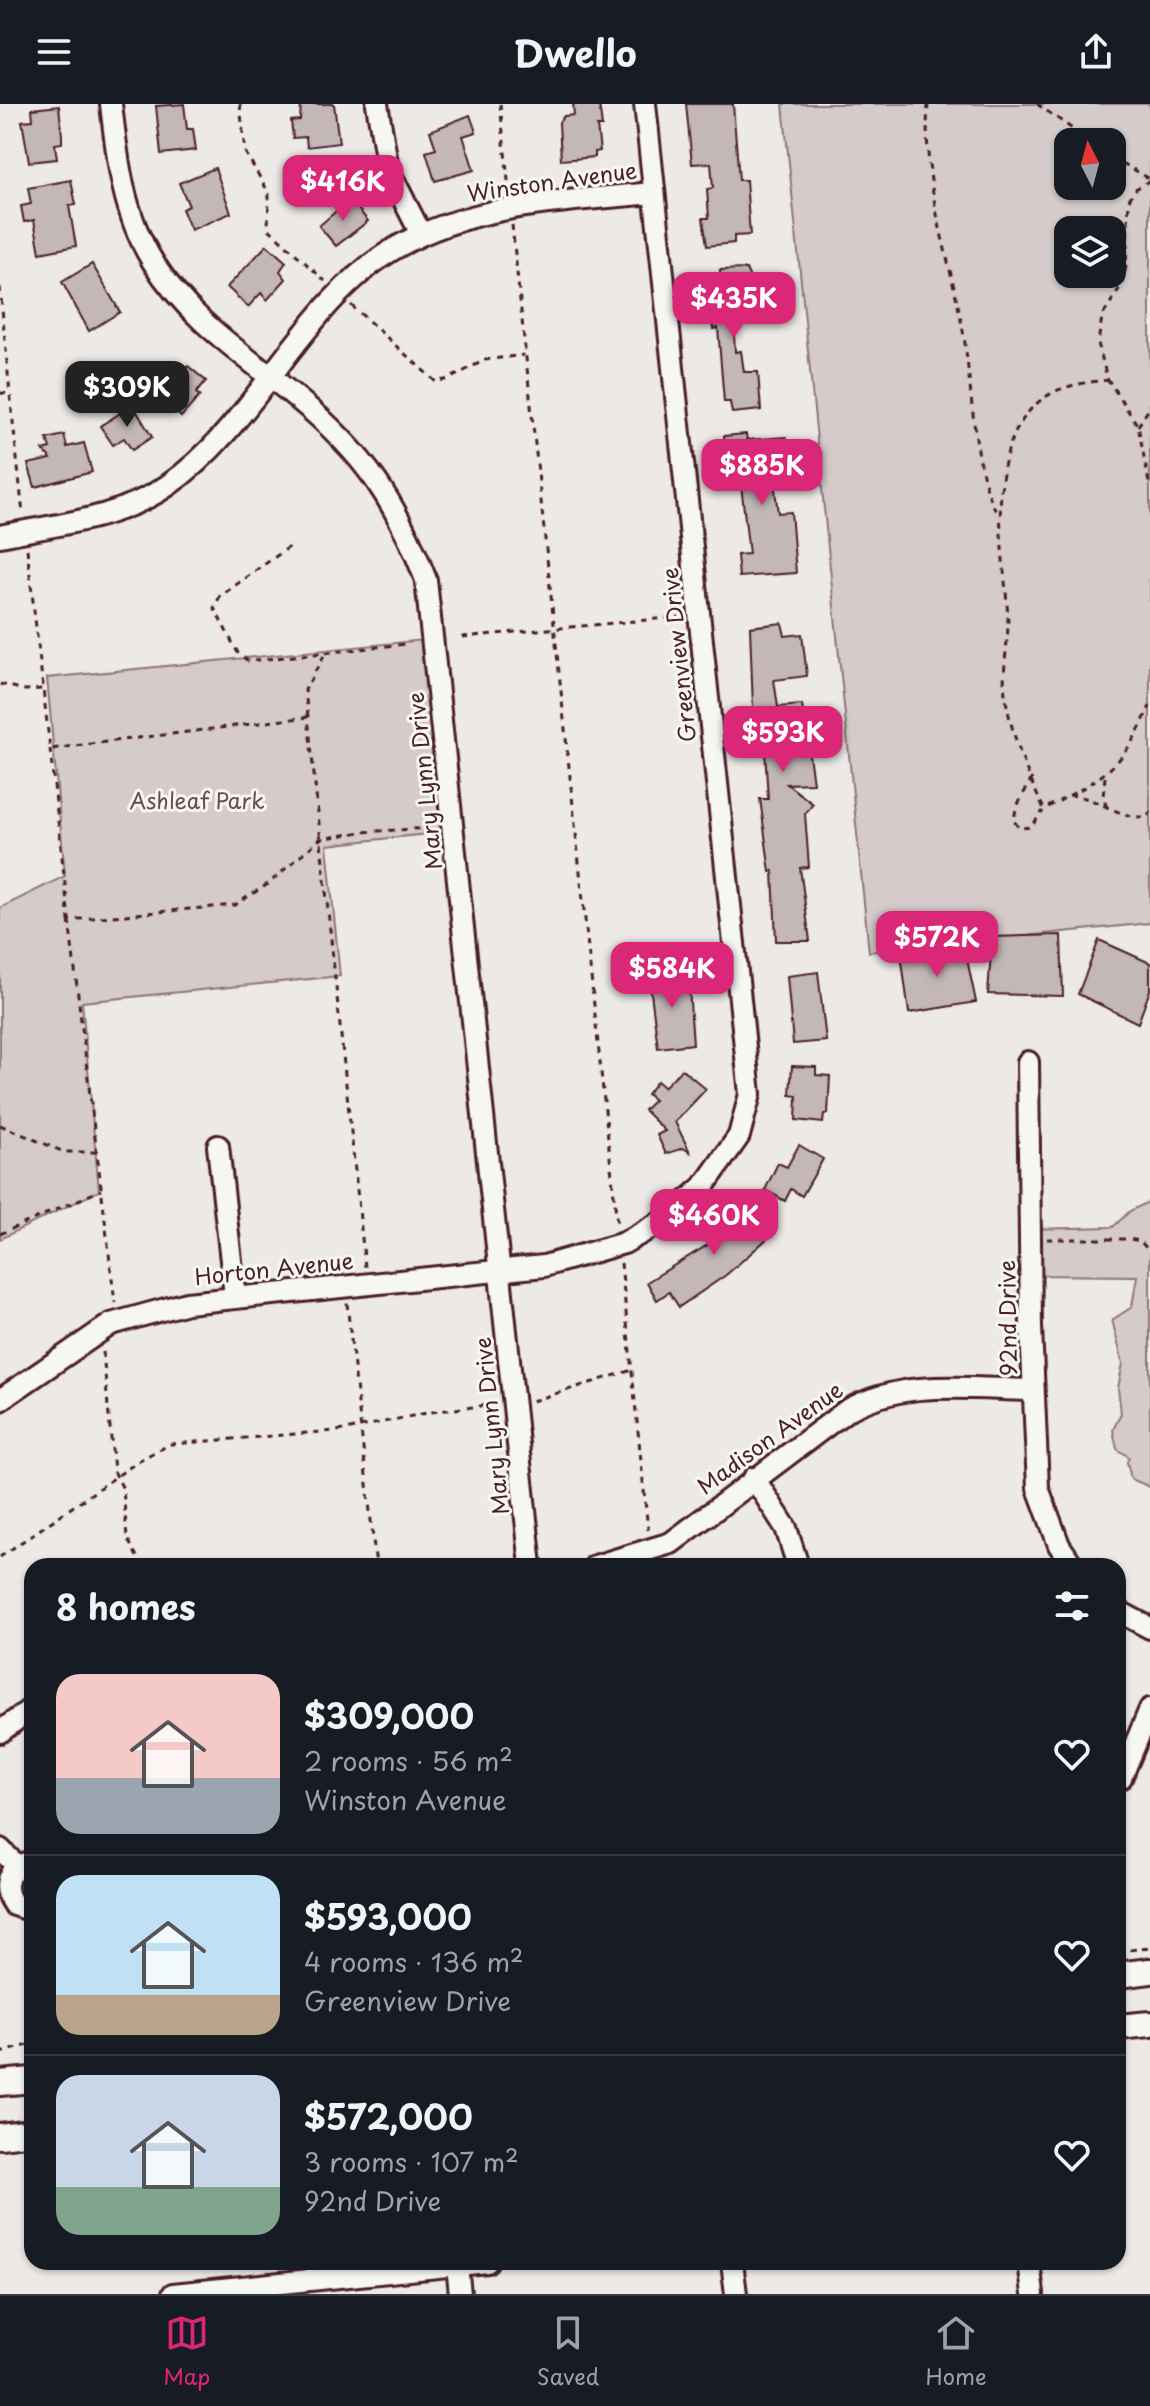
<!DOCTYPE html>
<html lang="en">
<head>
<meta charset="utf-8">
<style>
	:root { --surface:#171b24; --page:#242831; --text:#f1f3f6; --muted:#9ea1a6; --line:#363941; --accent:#db2777 }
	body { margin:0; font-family:"Playpen Sans",sans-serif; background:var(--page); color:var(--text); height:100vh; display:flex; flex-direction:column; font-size:30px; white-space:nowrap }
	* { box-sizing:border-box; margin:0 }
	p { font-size:26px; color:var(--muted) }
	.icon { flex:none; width:44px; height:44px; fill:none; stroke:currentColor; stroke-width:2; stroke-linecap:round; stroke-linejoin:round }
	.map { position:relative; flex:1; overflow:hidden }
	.sheet { position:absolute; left:24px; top:1454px; width:1102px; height:712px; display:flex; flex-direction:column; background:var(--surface); border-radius:24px; box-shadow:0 2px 6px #0004 }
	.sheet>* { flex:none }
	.needle { width:52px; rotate:354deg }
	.tools { position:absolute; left:1054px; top:24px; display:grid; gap:16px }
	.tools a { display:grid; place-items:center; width:72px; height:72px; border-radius:16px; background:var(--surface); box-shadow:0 2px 6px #0004; font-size:40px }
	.price { position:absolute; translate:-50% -68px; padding:0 18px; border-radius:16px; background:var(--accent); color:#fff; font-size:26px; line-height:52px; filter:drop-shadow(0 2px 4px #0008) }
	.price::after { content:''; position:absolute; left:50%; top:48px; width:24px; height:18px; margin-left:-12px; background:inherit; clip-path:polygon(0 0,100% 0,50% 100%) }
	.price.current { background:#222; color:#fff }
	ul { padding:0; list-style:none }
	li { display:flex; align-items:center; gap:24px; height:200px; padding:0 32px }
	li+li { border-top:2px solid var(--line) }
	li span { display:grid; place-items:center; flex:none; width:224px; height:160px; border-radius:24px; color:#555 }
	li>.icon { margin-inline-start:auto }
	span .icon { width:96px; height:96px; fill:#fffc; stroke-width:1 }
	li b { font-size:34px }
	h2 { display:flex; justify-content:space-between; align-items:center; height:96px; padding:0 32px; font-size:34px }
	header { display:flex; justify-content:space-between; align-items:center; height:104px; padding:0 32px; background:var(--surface); font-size:36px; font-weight:700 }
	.tab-bar { display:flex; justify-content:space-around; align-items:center; height:112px; border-top:2px solid var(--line); background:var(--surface); font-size:22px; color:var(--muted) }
	.tab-bar a { display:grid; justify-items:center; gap:4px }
	.tab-bar .current { color:var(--accent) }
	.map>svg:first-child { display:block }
</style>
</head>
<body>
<header><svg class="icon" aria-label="menu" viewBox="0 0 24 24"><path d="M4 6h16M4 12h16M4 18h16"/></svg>Dwello<svg class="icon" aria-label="share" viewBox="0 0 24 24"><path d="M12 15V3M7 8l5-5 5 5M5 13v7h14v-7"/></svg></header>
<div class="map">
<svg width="1150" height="2190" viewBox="0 0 1150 2190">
	<rect width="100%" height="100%" fill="#ece9e6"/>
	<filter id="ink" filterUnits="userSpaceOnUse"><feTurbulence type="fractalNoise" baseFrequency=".0125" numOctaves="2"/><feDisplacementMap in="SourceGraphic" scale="16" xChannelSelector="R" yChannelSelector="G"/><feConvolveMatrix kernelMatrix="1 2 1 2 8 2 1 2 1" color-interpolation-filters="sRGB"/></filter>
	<g filter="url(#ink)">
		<g fill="#d4cbca" stroke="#8f757a" stroke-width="2" fill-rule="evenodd">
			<path d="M783,0H1150V819L869,848ZM1068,38H1112V82H1068ZM1068,126H1112V170H1068Z"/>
			<path d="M434,535L454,727L327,741L340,872L82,898L99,1087L0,1135V804L65,772L47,574Z"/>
			<path d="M1150,1097V1383L1131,1375L1127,1358L1129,1353L1117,1345L1113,1326L1121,1309L1118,1284L1123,1259L1112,1216L1132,1203L1137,1172L1031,1171L1030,1125L1113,1123L1130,1107Z"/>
		</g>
		<g fill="#c4b7b7" stroke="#4a1f2b" stroke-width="2">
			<path d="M184,0L187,25H193L196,46L161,50L156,2Z"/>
			<path d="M301,0H334L339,39L307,43L306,33L293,34L291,17L300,16Z"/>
			<path d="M573,0H599L602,22H597L600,47L595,48V53L561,56L559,18L564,12L574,11Z"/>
			<path d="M686,0H733L739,76H746L750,131L734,132V139L707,142L703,114H709L707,85L713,84L711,59L692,60Z"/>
			<path d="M59,2L62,32V39L55,40L57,55L29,58L22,17L33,16L32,5Z"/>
			<path d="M470,11L476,28L463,32L474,66L435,77L426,48L436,45L430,27Z"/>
			<path d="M215,64L231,109L191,126L182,105L189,102L179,79Z"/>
			<path d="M71,76L76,101L69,102L76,142L40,149L34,116L24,118L21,102L31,100L28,84Z"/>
			<path d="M350,95L368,117L336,142L319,122Z"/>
			<path d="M267,141L286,158L280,167L286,175L267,196L261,189L248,203L227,183Z"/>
			<path d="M92,160L120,208L89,227L62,178Z"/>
			<path d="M746,165L750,174L753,210L733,212L735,248L741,247L744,268H758L761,306L732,309L730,298H724L718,224L713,225L709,195L717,192L715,177L720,176V166Z"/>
			<path d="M188,262L206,277L196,289L200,292L181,313L151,286L164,272L172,279Z"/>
			<path d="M133,301L152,333L132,346L124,334L113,341L100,322Z"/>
			<path d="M746,330L747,336L786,333L788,353L771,355L778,409L791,408L796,469L739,473L737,451L749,450L739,363L727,362L724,332Z"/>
			<path d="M64,331L67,343L84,339L92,368L35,383L28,360L51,355L43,346L50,344L47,335Z"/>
			<path d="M782,519L785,532L802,530L807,572L774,576L778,603L802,601L813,679L787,680L813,700L805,710L809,763L800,764L810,837H776L773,767L770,768L760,695H768L764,630L757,631L753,605L750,523Z"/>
			<path d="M1061,831L1063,892L988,890L992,833Z"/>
			<path d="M1099,836L1150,859V886L1138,919L1078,890Z"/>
			<path d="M964,841L976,898L909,909L901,850Z"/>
			<path d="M818,868L826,937L793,940L787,872Z"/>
			<path d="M688,870L693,940L658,944L649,873Z"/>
			<path d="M792,962L816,963V971L830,972L828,1010H824L823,1019L796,1016L797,992L790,991Z"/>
			<path d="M682,965L706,985L675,1018L690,1048L683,1044L666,1050L657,1031L665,1027L644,1006L654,996L647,990L657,977L664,983Z"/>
			<path d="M799,1041L823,1055L802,1092L791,1085L785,1097L765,1086L778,1059L787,1063Z"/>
			<path d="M751,1098L776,1127L726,1171L679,1203L669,1188L657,1196L647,1178L709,1140L706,1137Z"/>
		</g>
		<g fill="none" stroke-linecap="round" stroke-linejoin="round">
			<g stroke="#4a1f2b" stroke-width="26">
				<g id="minor">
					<path d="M111,0C117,54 123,110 153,158C190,217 245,251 298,295C364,349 396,397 426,476L531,1462"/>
					<path d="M377,0L388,65L421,130"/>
					<path d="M0,432C57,420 117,416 167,382C259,319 301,197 399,142C477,98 566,98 653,89"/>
					<path d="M1028,958L1031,1223L1038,1384L1059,1441L1073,1462"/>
					<path d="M218,1042L235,1192"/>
					<path d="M0,1296L111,1220L187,1199L544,1162L624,1139L666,1115L703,1083L739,1032L750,990L645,0"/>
					<path d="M754,1374L786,1424L798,1462"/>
					<path d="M595,1462L671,1439L846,1307C904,1274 969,1285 1033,1286"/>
					<path d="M1118,1507L1150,1524"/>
					<path d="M0,1628L32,1604"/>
					<path d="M1121,1674L1150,1605"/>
					<path d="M0,1745L17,1762"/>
					<path d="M32,1758C8,1760 0,1783 14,1801L32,1807"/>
					<path d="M732,2158L736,2190"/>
					<path d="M1029,2158L1033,2190"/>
					<path d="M457,2161L460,2190"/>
					<path d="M173,2190L487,2158"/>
				</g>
			</g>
			<g stroke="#4a1f2b" stroke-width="30">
				<g id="major">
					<path d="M1118,1871L1150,1867"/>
					<path d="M1118,1923L1150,1920"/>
					<path d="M0,1979L32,1976"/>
					<path d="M0,2032L32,2028"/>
				</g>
			</g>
			<g stroke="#4a1f2b" stroke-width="3" stroke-dasharray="6 6" stroke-linecap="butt">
				<path d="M240,0L245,48L269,89L268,124L325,177"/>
				<path d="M500,0L509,86"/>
				<path d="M928,0C922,84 949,147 963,227C972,277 973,372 999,412"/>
				<path d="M1037,0L1091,38"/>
				<path d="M1112,53L1150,75"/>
				<path d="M1150,76L1134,86L1129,96L1126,163L1122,180L1102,213L1098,239L1107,274L1138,322L1150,384"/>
				<path d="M512,121L617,1120"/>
				<path d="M0,183L10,290"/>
				<path d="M351,201L436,278L449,275L485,256L524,251"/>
				<path d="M1109,276C1079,279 1053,282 1031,305C982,360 1006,453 1008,518C1008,543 1001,571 1006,596C1012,632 1028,673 1044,705C1103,674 1123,665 1150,602"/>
				<path d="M0,289L10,290L23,410"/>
				<path d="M1138,322L1150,303"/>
				<path d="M289,443L220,492L214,504L238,549L248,557L406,540"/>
				<path d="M27,445L50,645L308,613L365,1163"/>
				<path d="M462,533L679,513"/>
				<path d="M0,580L25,586L43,585"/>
				<path d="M308,613L305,586L326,548"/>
				<path d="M50,645L69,816L235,801L268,780L320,735L361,728L432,724"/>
				<path d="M1105,673L1103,693L1107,704"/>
				<path d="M1032,674L1016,704L1014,717L1019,724L1031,723L1043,707"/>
				<path d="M1069,691C1099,693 1117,715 1148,713L1150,708"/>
				<path d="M69,816L115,1199"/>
				<path d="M0,1021L64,1048H97"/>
				<path d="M0,1130L101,1086"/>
				<path d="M1047,1135H1130L1140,1137L1150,1148"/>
				<path d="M621,1159L648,1426"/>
				<path d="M347,1199L376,1462"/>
				<path d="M103,1248L114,1367L123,1385L127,1434L142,1462"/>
				<path d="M532,1297L632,1266"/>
				<path d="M0,1453L143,1354L171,1340L346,1326L431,1308L497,1300"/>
				<path d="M1118,1847L1150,1844"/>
				<path d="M0,1949L32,1940"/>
			</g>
			<use href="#minor" stroke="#f6f6f2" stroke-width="20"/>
			<use href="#major" stroke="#f6f6f2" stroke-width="24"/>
		</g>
	</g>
	<g text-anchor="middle" stroke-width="6" stroke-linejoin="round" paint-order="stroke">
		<g font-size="22" fill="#4a1f2b" stroke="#f6f6f2">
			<text transform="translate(552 78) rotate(-8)" y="8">Winston Avenue</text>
			<text transform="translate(679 551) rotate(-96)" y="8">Greenview Drive</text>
			<text transform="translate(425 677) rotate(-96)" y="8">Mary Lynn Drive</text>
			<text transform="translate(274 1165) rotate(-6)" y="8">Horton Avenue</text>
			<text transform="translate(1008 1214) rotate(-91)" y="8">92nd Drive</text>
			<text transform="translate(492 1322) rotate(-96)" y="8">Mary Lynn Drive</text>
			<text transform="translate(770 1334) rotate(-36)" y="8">Madison Avenue</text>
		</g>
		<g font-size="22" fill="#6c4a53" stroke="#f6f6f2">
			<text x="197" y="705">Ashleaf Park</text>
		</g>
	</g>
</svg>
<div class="tools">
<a><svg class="needle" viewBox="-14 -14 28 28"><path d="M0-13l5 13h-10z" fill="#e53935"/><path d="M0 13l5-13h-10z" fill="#9ea1a6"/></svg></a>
<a><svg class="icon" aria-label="layers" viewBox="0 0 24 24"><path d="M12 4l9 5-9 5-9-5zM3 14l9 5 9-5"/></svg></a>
</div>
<b class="price" style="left:343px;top:119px">$416K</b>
<b class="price" style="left:734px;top:236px">$435K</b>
<b class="price current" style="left:127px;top:325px">$309K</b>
<b class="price" style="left:762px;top:403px">$885K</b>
<b class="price" style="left:783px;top:670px">$593K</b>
<b class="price" style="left:937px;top:875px">$572K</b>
<b class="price" style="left:672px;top:906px">$584K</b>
<b class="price" style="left:714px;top:1153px">$460K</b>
<section class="sheet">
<h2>8 homes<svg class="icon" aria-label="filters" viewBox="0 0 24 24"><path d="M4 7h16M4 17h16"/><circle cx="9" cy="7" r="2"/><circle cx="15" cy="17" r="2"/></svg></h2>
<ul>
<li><span style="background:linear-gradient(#f6c9c9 65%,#9aa5b1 0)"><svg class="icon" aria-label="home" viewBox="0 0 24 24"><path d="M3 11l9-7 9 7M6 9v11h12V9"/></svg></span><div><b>$309,000</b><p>2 rooms · 56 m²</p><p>Winston Avenue</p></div><svg class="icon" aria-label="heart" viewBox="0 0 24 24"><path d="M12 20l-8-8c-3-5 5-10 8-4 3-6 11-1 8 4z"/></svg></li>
<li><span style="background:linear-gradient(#bfe0f5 75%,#b9a48a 0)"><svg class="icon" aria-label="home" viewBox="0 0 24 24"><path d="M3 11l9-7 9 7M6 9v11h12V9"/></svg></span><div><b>$593,000</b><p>4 rooms · 136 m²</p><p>Greenview Drive</p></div><svg class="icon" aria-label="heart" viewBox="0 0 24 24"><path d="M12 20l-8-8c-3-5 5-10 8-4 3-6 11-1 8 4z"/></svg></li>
<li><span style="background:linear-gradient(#c9d6e8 70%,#7fa58c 0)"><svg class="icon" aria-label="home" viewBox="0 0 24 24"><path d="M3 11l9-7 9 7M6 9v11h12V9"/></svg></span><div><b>$572,000</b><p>3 rooms · 107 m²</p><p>92nd Drive</p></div><svg class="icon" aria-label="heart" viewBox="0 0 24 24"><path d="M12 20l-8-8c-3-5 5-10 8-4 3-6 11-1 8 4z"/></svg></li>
</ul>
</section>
</div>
<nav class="tab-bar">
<a class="current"><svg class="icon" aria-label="map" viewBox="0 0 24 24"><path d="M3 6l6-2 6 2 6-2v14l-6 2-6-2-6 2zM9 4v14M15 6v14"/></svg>Map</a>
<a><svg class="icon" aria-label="saved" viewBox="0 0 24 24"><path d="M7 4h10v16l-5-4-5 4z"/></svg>Saved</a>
<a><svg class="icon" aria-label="home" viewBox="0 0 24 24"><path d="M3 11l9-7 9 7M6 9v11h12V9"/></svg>Home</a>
</nav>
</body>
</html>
